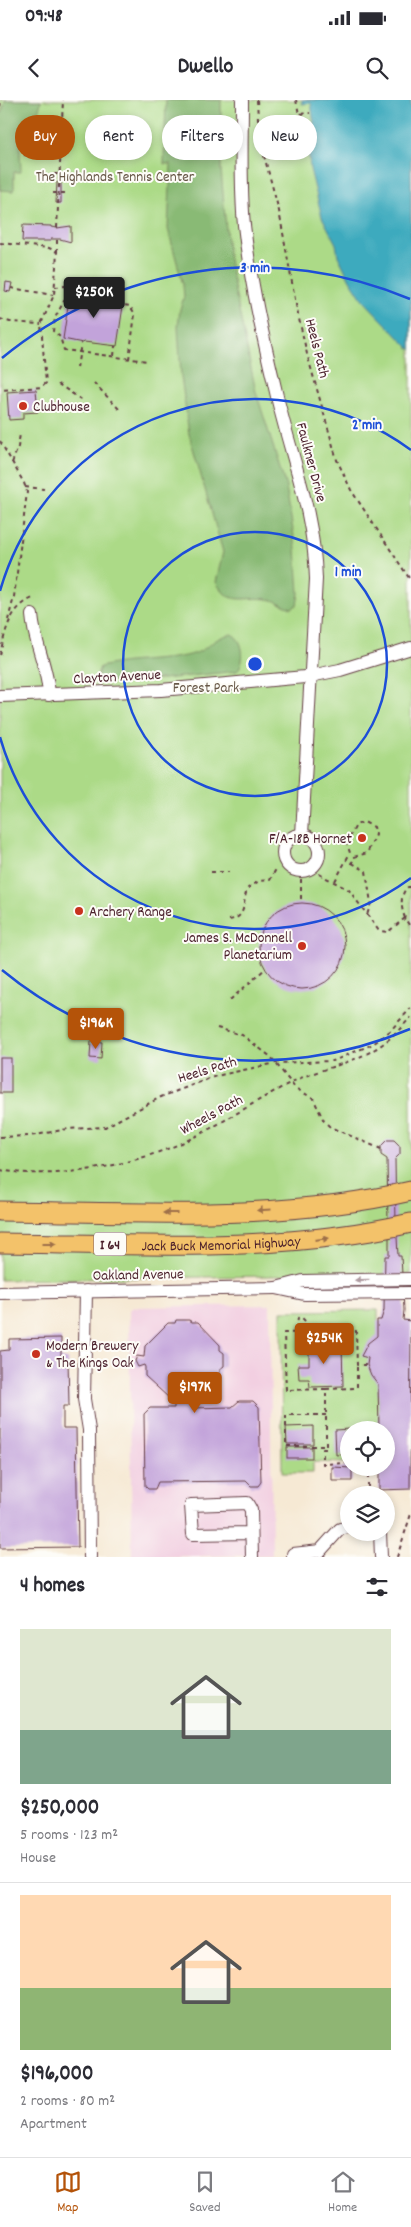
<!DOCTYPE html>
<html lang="en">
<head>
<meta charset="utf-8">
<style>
	:root { --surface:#fff; --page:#f2f2f3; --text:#2b2b33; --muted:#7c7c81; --line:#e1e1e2; --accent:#b45309 }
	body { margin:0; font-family:Dekko,sans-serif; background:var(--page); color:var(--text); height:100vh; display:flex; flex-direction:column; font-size:19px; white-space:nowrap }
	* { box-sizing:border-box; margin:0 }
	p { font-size:16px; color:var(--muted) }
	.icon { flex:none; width:28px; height:28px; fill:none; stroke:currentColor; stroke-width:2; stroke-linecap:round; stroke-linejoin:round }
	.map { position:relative; height:1457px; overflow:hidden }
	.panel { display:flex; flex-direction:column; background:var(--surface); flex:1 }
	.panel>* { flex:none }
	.hud { position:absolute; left:15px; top:15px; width:381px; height:45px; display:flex; gap:10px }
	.fabs { position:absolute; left:340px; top:1321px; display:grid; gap:10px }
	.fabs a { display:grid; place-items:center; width:55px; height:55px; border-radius:50%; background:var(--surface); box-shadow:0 2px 8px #0003; font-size:25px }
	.price { position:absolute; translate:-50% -42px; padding:0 11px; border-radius:5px; background:var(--accent); color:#fff; font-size:16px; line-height:32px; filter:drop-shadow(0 1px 2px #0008) }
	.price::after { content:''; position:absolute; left:50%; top:30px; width:15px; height:11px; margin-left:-8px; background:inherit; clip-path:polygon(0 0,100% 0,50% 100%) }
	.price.selected { background:#222; color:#fff }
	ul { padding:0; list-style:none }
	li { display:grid; align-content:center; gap:10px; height:265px; padding:0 20px }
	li+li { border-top:1px solid var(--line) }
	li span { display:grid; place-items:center; height:155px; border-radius:0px; color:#555 }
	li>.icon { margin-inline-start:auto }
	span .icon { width:90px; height:90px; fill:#fffc; stroke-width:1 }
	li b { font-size:21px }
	h2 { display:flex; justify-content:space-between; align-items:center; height:60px; padding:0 20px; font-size:21px }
	.pill { padding:0 18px; border-radius:22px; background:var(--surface); box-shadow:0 2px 8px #0003; font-size:18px; line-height:45px }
	.pill.selected { background:var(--accent); color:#fff }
	.status { display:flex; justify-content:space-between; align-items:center; height:35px; padding:0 25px; background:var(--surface); direction:ltr }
	.status svg { height:14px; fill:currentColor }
	header { display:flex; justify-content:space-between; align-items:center; height:65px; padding:0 20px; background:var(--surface); font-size:22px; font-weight:800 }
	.menu { display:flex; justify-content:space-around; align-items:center; height:70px; border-top:1px solid var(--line); background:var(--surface); font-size:14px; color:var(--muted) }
	.menu a { display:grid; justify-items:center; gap:2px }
	.menu .selected { color:var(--accent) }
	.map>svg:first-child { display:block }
</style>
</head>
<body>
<div class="status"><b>09:48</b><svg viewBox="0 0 49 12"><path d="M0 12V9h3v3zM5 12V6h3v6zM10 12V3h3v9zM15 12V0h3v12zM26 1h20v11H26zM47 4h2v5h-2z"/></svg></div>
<header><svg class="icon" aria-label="back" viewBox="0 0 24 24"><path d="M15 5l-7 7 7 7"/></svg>Dwello<svg class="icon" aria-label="search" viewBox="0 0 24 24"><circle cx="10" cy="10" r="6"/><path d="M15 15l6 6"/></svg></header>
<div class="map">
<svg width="411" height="1457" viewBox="0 0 411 1457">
	<rect width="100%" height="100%" fill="#fdfcf7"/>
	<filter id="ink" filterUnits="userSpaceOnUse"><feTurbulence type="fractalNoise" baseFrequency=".02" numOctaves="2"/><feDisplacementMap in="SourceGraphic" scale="10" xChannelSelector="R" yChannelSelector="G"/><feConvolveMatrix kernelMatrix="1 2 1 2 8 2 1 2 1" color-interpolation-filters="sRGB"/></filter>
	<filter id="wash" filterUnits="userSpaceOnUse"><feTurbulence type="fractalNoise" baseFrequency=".0096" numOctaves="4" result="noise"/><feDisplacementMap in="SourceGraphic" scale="20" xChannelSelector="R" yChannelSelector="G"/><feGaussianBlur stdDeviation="1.12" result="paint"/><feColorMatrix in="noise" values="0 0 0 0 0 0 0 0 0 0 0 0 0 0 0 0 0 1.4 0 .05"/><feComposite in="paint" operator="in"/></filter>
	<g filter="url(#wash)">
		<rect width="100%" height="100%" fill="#f6e9d4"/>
		<path fill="#f2cfe1" d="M270,1205L272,1455L132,1457L129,1210L134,1207Z"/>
		<g fill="#acda87" stroke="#7b7c59">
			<path d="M0,0H411V1174L0,1180Z"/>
			<path d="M378,1210L379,1330H349V1363L313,1362V1373H282L281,1211Z"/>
		</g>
		<g fill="#89ba74" stroke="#6a6c50">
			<path d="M6,0H41C40,16 28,22 23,35C18,46 21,60 21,72H14V91L0,90V17Z"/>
			<path d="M166,0H221V69L228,154L234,187L256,292L286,387L296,449L299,493L297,505L292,508C283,506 277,500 267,499C243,496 230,507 216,482L223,452L189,334L181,276L178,227L180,209L184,197L183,185L168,129L171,64H164Z"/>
			<path d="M231,534C244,539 246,561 237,571L163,579L104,581L98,578V572L100,567C130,559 160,562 190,555C208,551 211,538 231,534Z"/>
		</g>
		<path fill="#3eaabe" stroke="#446474" d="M302,0H411V250L363,200L350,180L338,156L336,144L322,117L310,69L306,26L314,24L311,3L302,4Z"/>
		<g id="blocks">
			<g fill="#c2a3da">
				<path d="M59,22H64L63,37H58Z"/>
				<path d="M25,35H36V52L25,51Z"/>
				<path d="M57,82H61V103H56Z"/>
				<path d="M23,125L51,126V127L57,128L71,126V142L60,139H51V141H22Z"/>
				<path d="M6,182L12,183L10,192L5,191Z"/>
				<path d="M85,189L117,193L116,205L123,206L117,246L84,242L83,243L63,239L69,199L83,200Z"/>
				<path d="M36,290L38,312L23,313V319L9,320L7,292Z"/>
				<circle cx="302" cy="846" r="43"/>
				<path d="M91,941L102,942L101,959L90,958Z"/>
				<rect x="0" y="958" width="11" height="35"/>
				<path d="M387,1040H394L400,1046V1054L395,1059L396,1125L399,1134L397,1137L398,1156H401L404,1210L403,1220L411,1221L410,1389L379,1390V1368H386V1330H379L378,1284L371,1275L367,1265L368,1258L361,1256L368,1243L377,1236V1220H381L384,1210L385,1156H389V1138L385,1134L388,1125L387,1059L381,1055V1046Z"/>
				<path d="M176,1220H189L192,1222H198L220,1245V1250L224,1253V1266L220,1269V1275L198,1299H192V1308L232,1307L239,1301H253L259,1307L261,1382L258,1386H251L246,1381L158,1382L155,1389H148L145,1386L144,1314L150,1308H174V1298H169L145,1276V1267L144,1265L138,1267L135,1261L137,1256L144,1257L145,1246L168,1223H175Z"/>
				<path d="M61,1238V1259H68L69,1306H63V1328H76L78,1447L0,1448V1251L9,1250V1239Z"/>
				<path d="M342,1242L343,1286L310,1287L309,1279H299L298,1265H309V1243Z"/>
				<path d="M313,1326V1344H287L286,1327Z"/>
				<path d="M349,1329V1354L336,1355L335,1330Z"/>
				<rect x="287" y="1347" width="25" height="11"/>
				<path d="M332,1367L352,1368V1381H332Z"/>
			</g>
		</g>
	</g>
	<g filter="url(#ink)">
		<use href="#blocks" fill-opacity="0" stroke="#643d44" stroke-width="1"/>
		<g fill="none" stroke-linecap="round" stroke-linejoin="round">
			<g stroke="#643d44" stroke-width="14">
				<g id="minor">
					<path d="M242,0C242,41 240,83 244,125C250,180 263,237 276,292C291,358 314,410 316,479L302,735"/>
					<path d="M32,515C34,543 48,568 49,595"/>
					<path d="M0,596L161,590L305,577L340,570L411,548"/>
					<circle cx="301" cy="753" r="18"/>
					<path d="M276,1188L304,1194L411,1193"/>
					<path d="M86,1191L84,1299L89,1330L90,1457"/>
					<path d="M0,1193L276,1188L303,1181L411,1179"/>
					<path d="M380,1432L381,1457"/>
					<path d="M251,1433L193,1434L191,1405L247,1403L251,1410L252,1457"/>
					<path d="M293,1457V1454L320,1451L340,1429L349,1427"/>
				</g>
			</g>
			<g stroke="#643d44" stroke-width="21">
				<g id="highway">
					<path d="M0,1111C136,1112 277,1122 411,1091"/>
					<path id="s1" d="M0,1143C137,1144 276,1154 411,1123"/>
				</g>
			</g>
			<g stroke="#643d44" stroke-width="2" stroke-dasharray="4 4" stroke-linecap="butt">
				<path d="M257,0L259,37L279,111L297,210L307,254L337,360L351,390L411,481"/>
				<path d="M296,0L299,14L310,13"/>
				<path d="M0,7L1,0"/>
				<path d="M61,29L67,30"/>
				<path d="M24,55L59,56"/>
				<path d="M54,74H65"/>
				<path d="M53,93H65"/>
				<path d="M57,128L63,0"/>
				<path d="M0,143L49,148L57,152L54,195L41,224L46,283L42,287L0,290"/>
				<path d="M57,152V139"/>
				<path d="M55,187L76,185L81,189L78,197L64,201L55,218L53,231L60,237L64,250L147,261"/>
				<path d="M11,188L53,195"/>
				<path d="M117,196V204L130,206L135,214L129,259"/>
				<path d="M0,219L10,222L41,224"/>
				<path d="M114,256L115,246"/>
				<path d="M77,268L81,243"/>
				<path d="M94,283L119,309"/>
				<path d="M58,284L82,300"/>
				<path d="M0,341L24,383L27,392L14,497L8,520"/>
				<path d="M12,363L18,347L20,334"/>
				<path d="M25,387L44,389"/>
				<path d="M0,555C5,532 9,508 33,498"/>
				<path d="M352,763L366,771L371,803L367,815"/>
				<path d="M211,772H229"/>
				<path d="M319,774L349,790L379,831L388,832L405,818"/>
				<path d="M301,779V801"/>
				<path d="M335,781L350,753L347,743L356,725L364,722L374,727L376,735L367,753L354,757L352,763L346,760"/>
				<path d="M411,787H408C397,796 402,818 411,827"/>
				<path d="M229,820C249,817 241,801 248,788L259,781L270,780L276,769"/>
				<path d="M230,900L265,869"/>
				<path d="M217,928L242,935L271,957L295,988L313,998L324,1021L330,1027L381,1049"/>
				<path d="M0,1037L30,1036L68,1029L105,1027L161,997L216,976L276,963L333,961L373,944L390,931L411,908"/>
				<path d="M0,1070C62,1081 143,1064 198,1035C229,1019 259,999 290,983C317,969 349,965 375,949C389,941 400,929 411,917"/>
				<path d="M308,1226H297L298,1218L301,1217C306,1221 308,1226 309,1232"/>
				<path d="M326,1289L357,1288V1265"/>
				<path d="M326,1315H286V1346H326"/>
				<path d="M349,1363L323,1364V1349H326V1289L286,1290L284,1233L356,1231L357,1265H367"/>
				<path d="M368,1395V1368"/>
				<path d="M397,1457L411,1414"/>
			</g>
			<use href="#minor" stroke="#fff" stroke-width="12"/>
			<use href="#highway" stroke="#f3c26a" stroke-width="19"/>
		</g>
		<defs><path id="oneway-solid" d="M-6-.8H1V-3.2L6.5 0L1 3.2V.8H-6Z" transform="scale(1.25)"/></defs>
		<g fill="#9e704a">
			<use href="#oneway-solid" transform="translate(264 1110) rotate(176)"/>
			<use href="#oneway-solid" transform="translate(170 1113) rotate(-180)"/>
			<use href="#oneway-solid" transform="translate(322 1139) rotate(-7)"/>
			<use href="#oneway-solid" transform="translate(49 1144)"/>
		</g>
		<use fill="#ae9aa0" href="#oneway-solid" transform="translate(362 1180) rotate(179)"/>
	</g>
	<g fill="none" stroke="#1d4ed8" stroke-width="2.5">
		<circle cx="255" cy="564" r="132"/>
		<path d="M411 778A265 265 0 0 1 0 637M0 491A265 265 0 0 1 411 350"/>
		<path d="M410 929A397 397 0 0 1 2 870M2 258A397 397 0 0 1 410 199"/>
	</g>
	<g fill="#c8321e" stroke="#fdfcf7" stroke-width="2">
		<circle cx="23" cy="306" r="5"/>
		<circle cx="362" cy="738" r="5"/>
		<circle cx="79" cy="811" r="5"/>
		<circle cx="302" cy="846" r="5"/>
		<circle cx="36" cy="1254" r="5"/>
	</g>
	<g text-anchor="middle" stroke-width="4" stroke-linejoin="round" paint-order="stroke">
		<rect fill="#fdfcf7" stroke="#806168" stroke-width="1" x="94" y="1132.5" width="32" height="23" rx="4"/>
		<g font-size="14" font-weight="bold" fill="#4a1f2b">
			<text x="110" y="1149">I 64</text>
		</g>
		<g font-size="15" fill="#675747" stroke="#fdfcf7">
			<text x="115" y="81">The Highlands Tennis Center</text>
			<text x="206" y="592">Forest Park</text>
		</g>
		<g font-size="15" fill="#4a1f2b" stroke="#fdfcf7">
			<text transform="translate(318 248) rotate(76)" y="5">Heels Path</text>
			<text transform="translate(312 362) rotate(75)" y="5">Faulkner Drive</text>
			<text transform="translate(117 576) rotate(-3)" y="5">Clayton Avenue</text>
			<text transform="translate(207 969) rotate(-17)" y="5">Heels Path</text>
			<text transform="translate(211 1014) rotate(-28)" y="5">Wheels Path</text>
			<text dy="5" stroke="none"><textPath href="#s1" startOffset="221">Jack Buck Memorial Highway</textPath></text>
			<text transform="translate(138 1174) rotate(-1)" y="5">Oakland Avenue</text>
		</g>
		<g font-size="15" fill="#4a1f2b" stroke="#fdfcf7" text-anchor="start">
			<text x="33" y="311">Clubhouse</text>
			<text x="352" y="743" text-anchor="end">F/A-18B Hornet</text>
			<text x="89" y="816">Archery Range</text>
			<text x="292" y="842" text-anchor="end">James S. McDonnell<tspan x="292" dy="17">Planetarium</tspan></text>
			<text x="46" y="1250">Modern Brewery<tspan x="46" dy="17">&amp; The Kings Oak</tspan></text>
		</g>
	</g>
	<circle cx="255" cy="564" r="8" fill="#1d4ed8" stroke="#fdfcf7" stroke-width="2.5"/>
	<g font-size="15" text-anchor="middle" font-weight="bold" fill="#1d4ed8" stroke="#fdfcf7" stroke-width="4" stroke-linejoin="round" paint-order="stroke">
		<text x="255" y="172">3 min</text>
		<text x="367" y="329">2 min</text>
		<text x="348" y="476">1 min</text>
	</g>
</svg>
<div class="fabs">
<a><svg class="icon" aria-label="locate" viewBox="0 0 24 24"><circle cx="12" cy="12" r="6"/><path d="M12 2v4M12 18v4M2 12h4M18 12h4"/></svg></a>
<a><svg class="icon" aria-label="layers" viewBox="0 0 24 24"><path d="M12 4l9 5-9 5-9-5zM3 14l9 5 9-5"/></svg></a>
</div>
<b class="price selected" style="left:94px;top:219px">$250K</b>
<b class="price" style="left:96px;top:950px">$196K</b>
<b class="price" style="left:324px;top:1265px">$254K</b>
<b class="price" style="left:195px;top:1314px">$197K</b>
<div class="hud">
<a class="pill selected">Buy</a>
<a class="pill">Rent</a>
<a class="pill">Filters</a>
<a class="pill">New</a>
</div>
</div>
<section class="panel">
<h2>4 homes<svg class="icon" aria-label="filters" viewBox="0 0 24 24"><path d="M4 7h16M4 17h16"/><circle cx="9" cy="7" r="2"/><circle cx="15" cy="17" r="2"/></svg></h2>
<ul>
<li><span style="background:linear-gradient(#dfe7d0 65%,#7fa58c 0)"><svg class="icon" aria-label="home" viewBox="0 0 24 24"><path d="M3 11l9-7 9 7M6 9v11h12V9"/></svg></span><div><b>$250,000</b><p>5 rooms · 123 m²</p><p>House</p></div></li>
<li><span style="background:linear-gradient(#ffd9b3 60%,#8fb573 0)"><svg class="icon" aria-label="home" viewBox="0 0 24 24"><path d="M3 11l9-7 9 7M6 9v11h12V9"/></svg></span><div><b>$196,000</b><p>2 rooms · 80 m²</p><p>Apartment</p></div></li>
</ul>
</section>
<nav class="menu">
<a class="selected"><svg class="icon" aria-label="map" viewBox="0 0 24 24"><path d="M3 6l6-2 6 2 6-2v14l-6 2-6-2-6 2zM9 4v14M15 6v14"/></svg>Map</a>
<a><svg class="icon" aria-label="saved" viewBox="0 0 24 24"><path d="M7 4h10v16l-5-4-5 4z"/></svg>Saved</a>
<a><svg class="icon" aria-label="home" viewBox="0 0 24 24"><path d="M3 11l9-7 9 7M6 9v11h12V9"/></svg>Home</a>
</nav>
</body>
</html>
